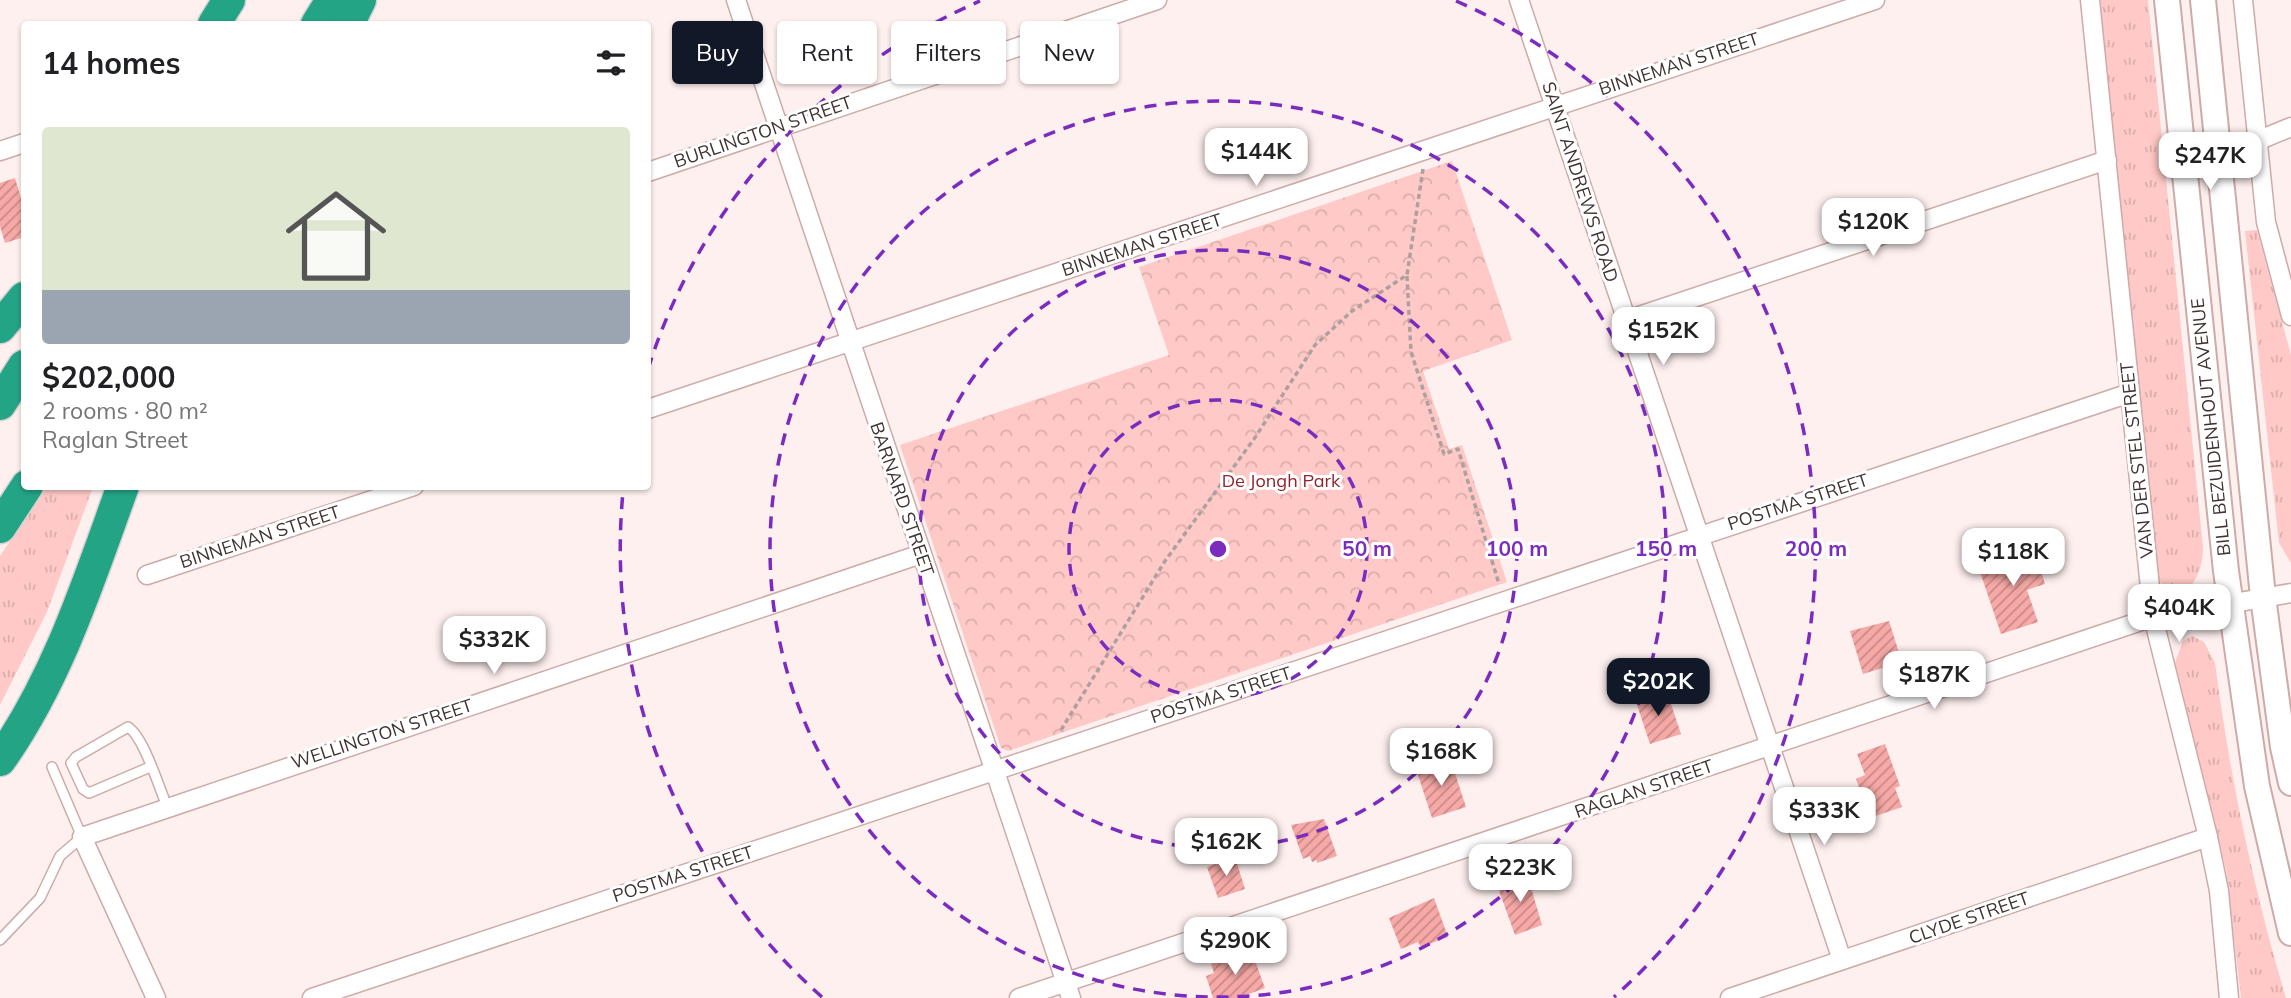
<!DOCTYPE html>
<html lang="en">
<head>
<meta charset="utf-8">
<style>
	:root { --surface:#fff; --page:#f2f2f2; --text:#202124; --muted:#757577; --accent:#111827 }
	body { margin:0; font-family:Mulish,sans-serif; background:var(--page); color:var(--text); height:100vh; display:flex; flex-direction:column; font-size:26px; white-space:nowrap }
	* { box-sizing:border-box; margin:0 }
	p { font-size:23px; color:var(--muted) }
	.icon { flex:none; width:38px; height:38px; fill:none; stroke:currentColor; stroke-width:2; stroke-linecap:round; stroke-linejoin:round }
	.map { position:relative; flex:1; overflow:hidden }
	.drawer { position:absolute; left:21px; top:21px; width:630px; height:469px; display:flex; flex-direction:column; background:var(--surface); border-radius:7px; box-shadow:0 2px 5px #0004 }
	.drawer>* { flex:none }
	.banner { position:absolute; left:672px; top:21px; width:665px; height:63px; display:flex; gap:14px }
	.price { position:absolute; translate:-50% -60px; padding:0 16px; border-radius:14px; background:#fff; color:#222; font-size:23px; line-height:46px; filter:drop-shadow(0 2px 4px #0008) }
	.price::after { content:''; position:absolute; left:50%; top:42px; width:21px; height:16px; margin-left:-10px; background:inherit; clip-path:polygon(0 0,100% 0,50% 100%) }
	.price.selected { background:var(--accent); color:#fff }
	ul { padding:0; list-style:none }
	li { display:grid; align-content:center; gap:14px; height:371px; padding:0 21px }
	li span { display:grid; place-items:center; height:217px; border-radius:7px; color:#555 }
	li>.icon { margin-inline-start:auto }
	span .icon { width:126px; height:126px; fill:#fffc; stroke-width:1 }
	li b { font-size:30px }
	h2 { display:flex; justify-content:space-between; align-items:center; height:84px; padding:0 21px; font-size:30px }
	.pill { padding:0 24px; border-radius:7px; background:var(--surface); box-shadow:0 2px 5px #0004; font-size:24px; line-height:63px }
	.pill.selected { background:var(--accent); color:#fff }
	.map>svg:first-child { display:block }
</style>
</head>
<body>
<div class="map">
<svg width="2291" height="998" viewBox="0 0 2291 998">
	<defs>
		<pattern id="grass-tufts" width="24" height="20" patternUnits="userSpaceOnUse" patternTransform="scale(1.75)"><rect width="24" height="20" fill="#fec9c6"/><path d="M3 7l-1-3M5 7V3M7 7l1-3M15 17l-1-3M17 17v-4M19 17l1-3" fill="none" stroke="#dbadab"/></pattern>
		<pattern id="forest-crowns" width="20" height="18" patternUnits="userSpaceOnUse" patternTransform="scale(1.75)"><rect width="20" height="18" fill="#fec9c6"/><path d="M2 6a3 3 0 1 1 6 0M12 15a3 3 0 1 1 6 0" fill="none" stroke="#dbadab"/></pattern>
		<pattern id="building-hatch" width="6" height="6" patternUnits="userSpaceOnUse" patternTransform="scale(1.75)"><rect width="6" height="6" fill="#f6a9a6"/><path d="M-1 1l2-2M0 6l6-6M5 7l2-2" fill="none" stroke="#c98a88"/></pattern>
	</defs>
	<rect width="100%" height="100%" fill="#fef0ef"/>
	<g fill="url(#grass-tufts)">
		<path d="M2100,0H2148L2203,548C2203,568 2193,599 2168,591L2159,581Z"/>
		<path d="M2257,230L2291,355V563L2279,543L2245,231Z"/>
		<path d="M47,487H93L47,612L0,705V556Z"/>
		<path d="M2192,636L2204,642L2215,663C2230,777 2253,888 2286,998H2241L2226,870L2175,663L2183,641Z"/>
	</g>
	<path fill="url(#forest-crowns)" d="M1452,161L1512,340L1423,371L1449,449L1462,445L1507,582L1008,751L1001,748L900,445L1169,355L1139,267Z"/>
	<g fill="url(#building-hatch)">
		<path d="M15,178L21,198L24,197V237L5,243L0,226V183Z"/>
		<path d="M2033,545L2045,584L2027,590L2038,622L2001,634L1978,566Z"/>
		<path d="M1889,621L1902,662L1863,674L1850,631Z"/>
		<path d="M1667,692L1681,734L1650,744L1636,702Z"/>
		<path d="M1885,744L1900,786L1895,788L1902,807L1870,818L1856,779L1865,775L1857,754Z"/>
		<path d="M1450,758L1466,807L1432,818L1416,769Z"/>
		<path d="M1324,819L1337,856L1317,863V860L1312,862L1310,856L1303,859L1291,825Z"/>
		<path d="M1235,857L1245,889L1218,898L1207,867Z"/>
		<path d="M1527,874L1542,925L1515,935L1497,885Z"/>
		<path d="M1434,898L1448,937L1421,947L1418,942L1401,949L1389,918Z"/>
		<path d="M1251,950L1265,988L1238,998H1213L1206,976L1214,973L1211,964Z"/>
	</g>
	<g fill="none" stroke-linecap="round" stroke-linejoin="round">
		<g stroke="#ccaba8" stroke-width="12">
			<g id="service">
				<path d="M150,767L89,793L83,789L71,763L76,757L128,727C144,737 159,788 167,806"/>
				<path d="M0,940L40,898L60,856L82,837L52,767"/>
			</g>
		</g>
		<g stroke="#ccaba8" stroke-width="21">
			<g id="minor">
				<path d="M736,0L1071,998"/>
				<path d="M1519,0L1842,960"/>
				<path d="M2090,0L2153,617L2208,837L2219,891L2229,998"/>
				<path d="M2243,0L2266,222L2291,316"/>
				<path d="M2257,141L2291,127"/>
				<path d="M0,151L24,143"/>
				<path d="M648,172L1157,0"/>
				<path d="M1627,320L2107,160"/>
				<path d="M648,409L1875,0"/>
				<path d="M147,575L414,486"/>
				<path d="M156,998L82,837L921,554"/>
				<path d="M312,998L2130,393"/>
				<path d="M1019,998L2153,617L2291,593"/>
				<path d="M1730,998L2208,837"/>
			</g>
		</g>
		<g stroke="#ccaba8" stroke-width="28">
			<g id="secondary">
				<path d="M2167,0L2226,571L2257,786L2291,933"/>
				<path d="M2203,0L2263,597L2283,747L2291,783"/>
			</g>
		</g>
		<g stroke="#d5d2d2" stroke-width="35">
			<g id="motorway">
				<path d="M214,24L229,0"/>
				<path d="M317,24L332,0"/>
				<path d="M348,24L360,0"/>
				<path d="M0,327L24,298"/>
				<path d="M0,404L24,366"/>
				<path d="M0,527L27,486"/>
				<path d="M0,760C58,678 89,580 123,486"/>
			</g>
		</g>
		<g stroke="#aea09f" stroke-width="3.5" stroke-dasharray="5 3.5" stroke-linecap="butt">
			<path d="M1407,276L1411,352L1444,454L1458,449L1499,584"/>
			<path d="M1061,730L1165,561L1254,439L1315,345L1352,311L1407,275L1423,169"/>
		</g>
		<use href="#service" stroke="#fff" stroke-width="9"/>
		<use href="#minor" stroke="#fff" stroke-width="18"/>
		<use href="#secondary" stroke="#fff" stroke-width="24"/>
		<use href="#motorway" stroke="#23a485" stroke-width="32"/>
	</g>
	<g fill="none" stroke="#7b2cbf" stroke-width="3.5" stroke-dasharray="12 9">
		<circle cx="1218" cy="549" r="149"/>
		<circle cx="1218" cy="549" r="299"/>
		<circle cx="1218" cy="549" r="448"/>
		<path d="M822 997A598 598 0 0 1 623 492M648 369A598 598 0 0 1 980 1M1456 1A598 598 0 0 1 1614 997"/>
	</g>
	<g text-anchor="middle" stroke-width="6" stroke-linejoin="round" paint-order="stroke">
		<g font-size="18" fill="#3f3231" stroke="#fff">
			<text transform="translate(1679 64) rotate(-18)" y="6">BINNEMAN STREET</text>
			<text transform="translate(763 132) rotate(-19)" y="6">BURLINGTON STREET</text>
			<text transform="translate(1580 182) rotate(72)" y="6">SAINT ANDREWS ROAD</text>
			<text transform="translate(1142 245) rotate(-18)" y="6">BINNEMAN STREET</text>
			<text transform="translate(2211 427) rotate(-96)" y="6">BILL BEZUIDENHOUT AVENUE</text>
			<text transform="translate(2137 460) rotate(-96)" y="6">VAN DER STEL STREET</text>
			<text transform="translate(902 499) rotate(71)" y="6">BARNARD STREET</text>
			<text transform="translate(1798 502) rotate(-18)" y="6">POSTMA STREET</text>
			<text transform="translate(260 537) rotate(-18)" y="6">BINNEMAN STREET</text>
			<text transform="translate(1221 695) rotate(-18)" y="6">POSTMA STREET</text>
			<text transform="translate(382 734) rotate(-18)" y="6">WELLINGTON STREET</text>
			<text transform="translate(1644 789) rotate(-19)" y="6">RAGLAN STREET</text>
			<text transform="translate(683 874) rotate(-18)" y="6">POSTMA STREET</text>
			<text transform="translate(1969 918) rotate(-19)" y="6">CLYDE STREET</text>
		</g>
		<g font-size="18" fill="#91242b" stroke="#fff">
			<text x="1281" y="487">De Jongh Park</text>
		</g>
	</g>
	<circle cx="1218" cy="549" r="10" fill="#7b2cbf" stroke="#fff" stroke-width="3.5"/>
	<g font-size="21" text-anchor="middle" font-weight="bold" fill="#7b2cbf" stroke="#fff" stroke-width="6" stroke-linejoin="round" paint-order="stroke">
		<text x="1367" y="556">50 m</text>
		<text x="1517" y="556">100 m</text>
		<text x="1666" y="556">150 m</text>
		<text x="1816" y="556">200 m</text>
	</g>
</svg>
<b class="price" style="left:1256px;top:188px">$144K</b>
<b class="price" style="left:2210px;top:192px">$247K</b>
<b class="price" style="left:1873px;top:258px">$120K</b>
<b class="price" style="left:1663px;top:367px">$152K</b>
<b class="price" style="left:2013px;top:588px">$118K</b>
<b class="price" style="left:2179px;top:644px">$404K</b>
<b class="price" style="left:494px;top:676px">$332K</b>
<b class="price" style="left:1934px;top:711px">$187K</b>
<b class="price selected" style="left:1658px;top:718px">$202K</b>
<b class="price" style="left:1441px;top:788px">$168K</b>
<b class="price" style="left:1824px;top:847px">$333K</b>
<b class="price" style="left:1226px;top:878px">$162K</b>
<b class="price" style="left:1520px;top:904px">$223K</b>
<b class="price" style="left:1235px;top:977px">$290K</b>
<div class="banner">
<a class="pill selected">Buy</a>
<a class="pill">Rent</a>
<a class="pill">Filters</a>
<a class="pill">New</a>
</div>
<section class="drawer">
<h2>14 homes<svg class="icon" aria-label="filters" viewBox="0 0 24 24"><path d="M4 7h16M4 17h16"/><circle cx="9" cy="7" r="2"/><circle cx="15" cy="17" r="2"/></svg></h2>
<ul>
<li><span style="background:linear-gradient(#dfe7d0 75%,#9aa5b1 0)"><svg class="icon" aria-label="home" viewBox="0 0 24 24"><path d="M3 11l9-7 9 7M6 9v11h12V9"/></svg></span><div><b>$202,000</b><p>2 rooms · 80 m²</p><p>Raglan Street</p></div></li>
</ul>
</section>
</div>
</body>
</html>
